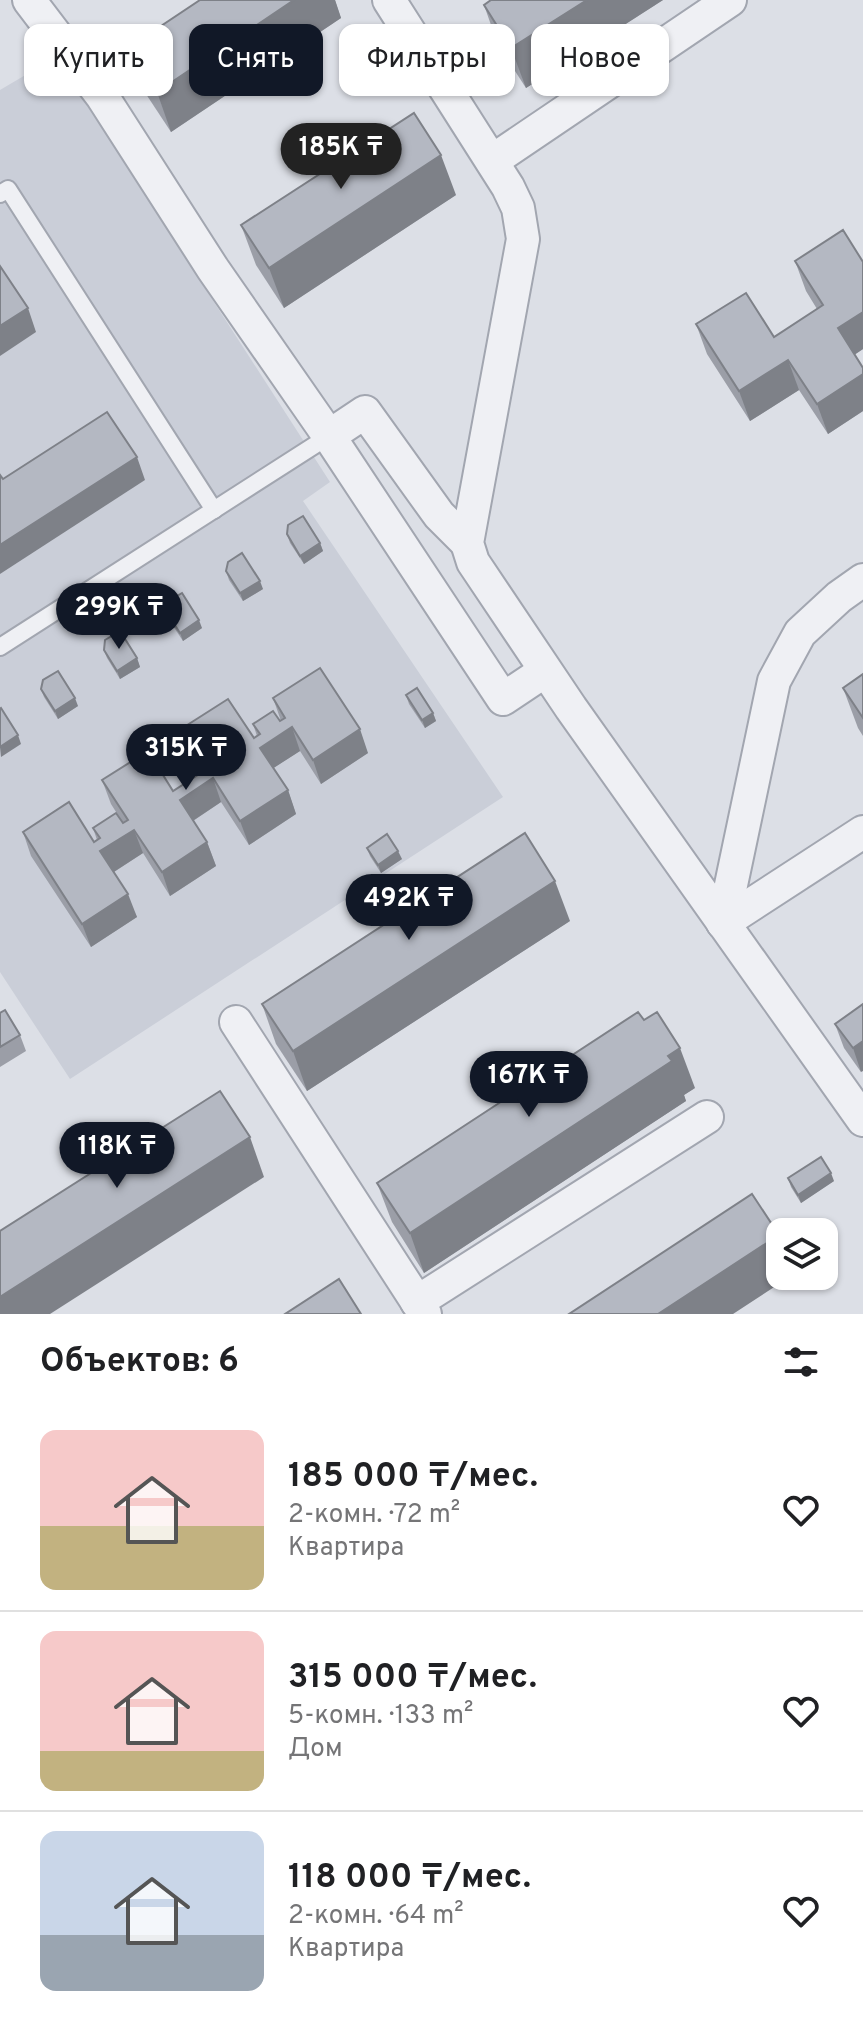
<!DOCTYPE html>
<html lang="ru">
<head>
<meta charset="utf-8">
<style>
	:root { --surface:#fff; --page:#f2f2f2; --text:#202124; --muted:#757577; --line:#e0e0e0; --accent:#111827 }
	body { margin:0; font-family:Overpass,sans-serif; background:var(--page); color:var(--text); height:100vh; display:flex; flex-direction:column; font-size:30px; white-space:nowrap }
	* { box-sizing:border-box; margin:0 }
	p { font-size:26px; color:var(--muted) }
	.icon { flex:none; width:44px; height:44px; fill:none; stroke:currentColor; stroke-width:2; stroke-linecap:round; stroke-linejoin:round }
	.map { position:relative; height:1314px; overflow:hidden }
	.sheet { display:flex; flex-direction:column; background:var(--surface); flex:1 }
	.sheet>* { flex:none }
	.guide { position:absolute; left:24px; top:24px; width:816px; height:72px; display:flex; gap:16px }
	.controls { position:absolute; left:766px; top:1218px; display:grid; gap:16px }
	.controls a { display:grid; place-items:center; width:72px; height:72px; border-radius:16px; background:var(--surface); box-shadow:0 2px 6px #0004; font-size:40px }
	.price { position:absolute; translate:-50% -68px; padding:0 18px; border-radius:28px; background:var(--accent); color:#fff; font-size:26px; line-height:52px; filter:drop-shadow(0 2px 4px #0008) }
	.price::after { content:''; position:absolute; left:50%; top:48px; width:24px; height:18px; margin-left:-12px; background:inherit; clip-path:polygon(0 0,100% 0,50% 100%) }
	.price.on { background:#222; color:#fff }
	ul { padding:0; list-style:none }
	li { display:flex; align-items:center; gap:24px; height:200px; padding:0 40px }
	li+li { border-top:2px solid var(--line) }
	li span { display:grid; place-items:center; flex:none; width:224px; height:160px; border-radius:16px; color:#555 }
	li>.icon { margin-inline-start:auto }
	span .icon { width:96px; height:96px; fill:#fffc; stroke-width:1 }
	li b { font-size:34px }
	h2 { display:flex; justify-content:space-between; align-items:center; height:96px; padding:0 40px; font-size:34px }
	.pill { padding:0 28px; border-radius:16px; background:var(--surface); box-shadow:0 2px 6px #0004; font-size:28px; line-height:72px }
	.pill.on { background:var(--accent); color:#fff }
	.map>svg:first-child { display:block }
</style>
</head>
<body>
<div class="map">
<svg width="863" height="1314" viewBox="0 0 863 1314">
	<rect width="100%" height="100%" fill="#dcdfe6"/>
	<path fill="#caced8" d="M56,57L330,482L303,501L503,797L70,1079L0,972V90Z"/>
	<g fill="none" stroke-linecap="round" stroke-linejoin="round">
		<g stroke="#a2a6b0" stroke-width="20">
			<g id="service">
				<path d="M0,194L8,189L214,510"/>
				<path d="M0,647L329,436"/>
			</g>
		</g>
		<g stroke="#a2a6b0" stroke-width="36">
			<g id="minor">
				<path d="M29,0L102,96L213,269L329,436L503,699L545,671"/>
				<path d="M389,0L508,187L518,208L523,239L467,543L473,562L571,708L863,1120"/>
				<path d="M492,161L730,0"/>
				<path d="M329,436L365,412L439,515L467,543"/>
				<path d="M723,923L774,681L800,633L839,597L863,580"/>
				<path d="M723,923L863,832"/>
				<path d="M236,1022L425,1314"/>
				<path d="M417,1302L707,1117"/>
			</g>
		</g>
		<use href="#service" stroke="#eff0f4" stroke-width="16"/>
		<use href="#minor" stroke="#eff0f4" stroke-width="32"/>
	</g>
	<g fill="#9b9ea7">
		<path d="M200,0H335L341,18L171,132L142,88L128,48Z"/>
		<path d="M663,0L526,88L498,45L484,5Z"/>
		<path d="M456,195L284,308L256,265L241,225Z"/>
		<path d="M795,261L863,262V349L854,355L863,368V411L828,434L799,390L750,421L707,354L696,324L774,337L817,309L806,291Z"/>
		<path d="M287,534L320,543L323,551L304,564L290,543Z"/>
		<path d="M226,571L263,589L243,601L229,580Z"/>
		<path d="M166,611L202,628L183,641L169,620Z"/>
		<path d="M104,650L137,658L140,667L120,679L107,658Z"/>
		<path d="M863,674V736L858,728L843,688Z"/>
		<path d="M41,689L78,706L58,719L44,697Z"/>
		<path d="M406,695L433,713L436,721L425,728L409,704Z"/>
		<path d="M273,698L368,753L321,784L300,751L273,768L288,790L296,814L249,845L221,802L193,821L207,842L216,866L170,896L143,853L114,872L137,917L91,947L31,856L23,832L94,842L97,840L93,828L123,823L111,804L102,780L173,791L202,772L189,753L181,729L254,738L257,736L253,724L281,721Z"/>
		<path d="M367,848L402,859L381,873L370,856Z"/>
		<path d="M570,921L307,1091L276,1044L262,1004Z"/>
		<path d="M863,1004L861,1072L844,1048L835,1024Z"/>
		<path d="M0,1013L20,1035L26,1051L0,1067Z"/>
		<path d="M695,1088L684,1095L686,1101L424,1273L392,1222L377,1183Z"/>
		<path d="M788,1178L834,1181L801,1203L791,1187Z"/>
	</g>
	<g fill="#7e8188">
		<path d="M294,0H335L341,18L171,132L157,92Z"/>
		<path d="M587,0H663L526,88L511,48Z"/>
		<path d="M441,155L456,195L284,308L269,268Z"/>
		<path d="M28,308L36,332L0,356V326Z"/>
		<path d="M863,312V349L848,359L838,328Z"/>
		<path d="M788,360L799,390L750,421L739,391Z"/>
		<path d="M863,374V411L828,434L817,404Z"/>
		<path d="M137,457L145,480L0,574V545Z"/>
		<path d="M320,543L323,551L304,564L300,556Z"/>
		<path d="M260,581L263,589L243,601L240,593Z"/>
		<path d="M199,620L202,628L183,641L180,633Z"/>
		<path d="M137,658L140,667L120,679L117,671Z"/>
		<path d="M75,698L78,706L58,719L55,711Z"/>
		<path d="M433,713L436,721L425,728L422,720Z"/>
		<path d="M292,727L300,751L269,771L260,748Z"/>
		<path d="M360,729L368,753L321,784L313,760Z"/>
		<path d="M18,735L21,744L1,757L0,747Z"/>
		<path d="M213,778L221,802L188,824L180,800Z"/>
		<path d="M288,790L296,814L249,845L240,821Z"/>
		<path d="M134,830L143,853L109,875L100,851Z"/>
		<path d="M207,842L216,866L170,896L162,872Z"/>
		<path d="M398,851L402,859L381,873L378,865Z"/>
		<path d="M555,881L570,921L307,1091L293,1051Z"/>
		<path d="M128,894L137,917L91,947L82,924Z"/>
		<path d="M863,1041V1071L861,1072L853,1048Z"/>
		<path d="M680,1048L695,1088L684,1095L686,1101L424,1273L410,1233Z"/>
		<path d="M250,1137L264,1177L50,1314H0V1297Z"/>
		<path d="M831,1173L834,1181L801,1203L798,1195Z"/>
		<path d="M779,1235L780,1239V1276H791L733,1314H658Z"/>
	</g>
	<g fill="#b4b8c2" stroke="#7e8188" stroke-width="2">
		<path d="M200,0H294L157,92L128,48Z"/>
		<path d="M491,0H587L511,48L484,5Z"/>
		<path d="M414,113L441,155L269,268L241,225Z"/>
		<path d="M843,230L863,262V312L838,328L863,368V374L817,404L788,360L739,391L696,324L746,293L774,337L823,305L795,261Z"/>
		<path d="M0,266L28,308L0,326Z"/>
		<path d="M107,412L137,457L0,545V475L3,479Z"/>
		<path d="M303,516L320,543L300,556L287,534L288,525Z"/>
		<path d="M242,553L260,581L240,593L226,571L228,562Z"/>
		<path d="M182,593L199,620L180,633L166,611L167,602Z"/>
		<path d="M120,631L137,658L117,671L104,650L105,640Z"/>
		<path d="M320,668L360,729L313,760L292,727L260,748L288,790L240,821L213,778L180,800L207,842L162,872L134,830L100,851L128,894L82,924L23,832L69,802L94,842L100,838L93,828L116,813L123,823L128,820L102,780L148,751L173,791L207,769L181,729L228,699L254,738L260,734L253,724L273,711L280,721L285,718L273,698Z"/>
		<path d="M58,671L75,698L55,711L41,689L43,680Z"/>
		<path d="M863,674V718L843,688Z"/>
		<path d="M417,688L433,713L422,720L406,695Z"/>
		<path d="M1,708L18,735L0,747V709Z"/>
		<path d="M525,833L555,881L293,1051L262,1004Z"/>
		<path d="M387,834L398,851L378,865L367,848Z"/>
		<path d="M863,1004V1041L853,1048L835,1024Z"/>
		<path d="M5,1010L20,1035L0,1047V1013Z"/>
		<path d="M638,1012L644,1020L657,1012L680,1048L668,1056L672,1061L410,1233L377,1183Z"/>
		<path d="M220,1091L250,1137L0,1297V1231Z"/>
		<path d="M821,1157L831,1173L798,1195L788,1178Z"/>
		<path d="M752,1194L779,1235L658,1314H569Z"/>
		<path d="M339,1279L361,1314H285Z"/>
	</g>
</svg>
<div class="controls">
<a><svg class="icon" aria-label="layers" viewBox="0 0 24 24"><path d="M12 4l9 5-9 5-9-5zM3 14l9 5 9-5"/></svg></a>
</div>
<b class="price on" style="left:341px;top:191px">185K ₸</b>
<b class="price" style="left:119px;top:651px">299K ₸</b>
<b class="price" style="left:186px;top:792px">315K ₸</b>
<b class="price" style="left:409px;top:942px">492K ₸</b>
<b class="price" style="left:529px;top:1119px">167K ₸</b>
<b class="price" style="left:117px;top:1190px">118K ₸</b>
<div class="guide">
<a class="pill">Купить</a>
<a class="pill on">Снять</a>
<a class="pill">Фильтры</a>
<a class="pill">Новое</a>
</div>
</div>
<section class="sheet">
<h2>Объектов: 6<svg class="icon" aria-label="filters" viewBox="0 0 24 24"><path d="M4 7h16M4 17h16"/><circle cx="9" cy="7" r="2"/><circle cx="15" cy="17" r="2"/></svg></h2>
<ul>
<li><span style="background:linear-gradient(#f6c9c9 60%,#c2b280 0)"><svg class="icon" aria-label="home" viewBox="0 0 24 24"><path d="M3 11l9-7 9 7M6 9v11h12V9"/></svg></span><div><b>185 000 ₸/мес.</b><p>2-комн. · 72 m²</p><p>Квартира</p></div><svg class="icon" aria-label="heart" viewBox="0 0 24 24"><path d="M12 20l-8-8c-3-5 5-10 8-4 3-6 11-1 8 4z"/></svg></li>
<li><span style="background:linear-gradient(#f6c9c9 75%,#c2b280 0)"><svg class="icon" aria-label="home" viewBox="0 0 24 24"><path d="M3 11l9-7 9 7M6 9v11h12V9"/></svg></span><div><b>315 000 ₸/мес.</b><p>5-комн. · 133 m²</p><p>Дом</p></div><svg class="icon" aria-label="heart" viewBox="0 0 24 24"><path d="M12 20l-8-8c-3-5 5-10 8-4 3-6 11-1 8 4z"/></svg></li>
<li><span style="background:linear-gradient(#c9d6e8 65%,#9aa5b1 0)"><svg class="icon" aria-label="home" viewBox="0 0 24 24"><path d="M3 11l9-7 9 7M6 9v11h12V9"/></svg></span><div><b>118 000 ₸/мес.</b><p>2-комн. · 64 m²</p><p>Квартира</p></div><svg class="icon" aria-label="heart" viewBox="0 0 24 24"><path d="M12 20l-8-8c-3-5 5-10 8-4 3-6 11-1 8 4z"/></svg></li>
</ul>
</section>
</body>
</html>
